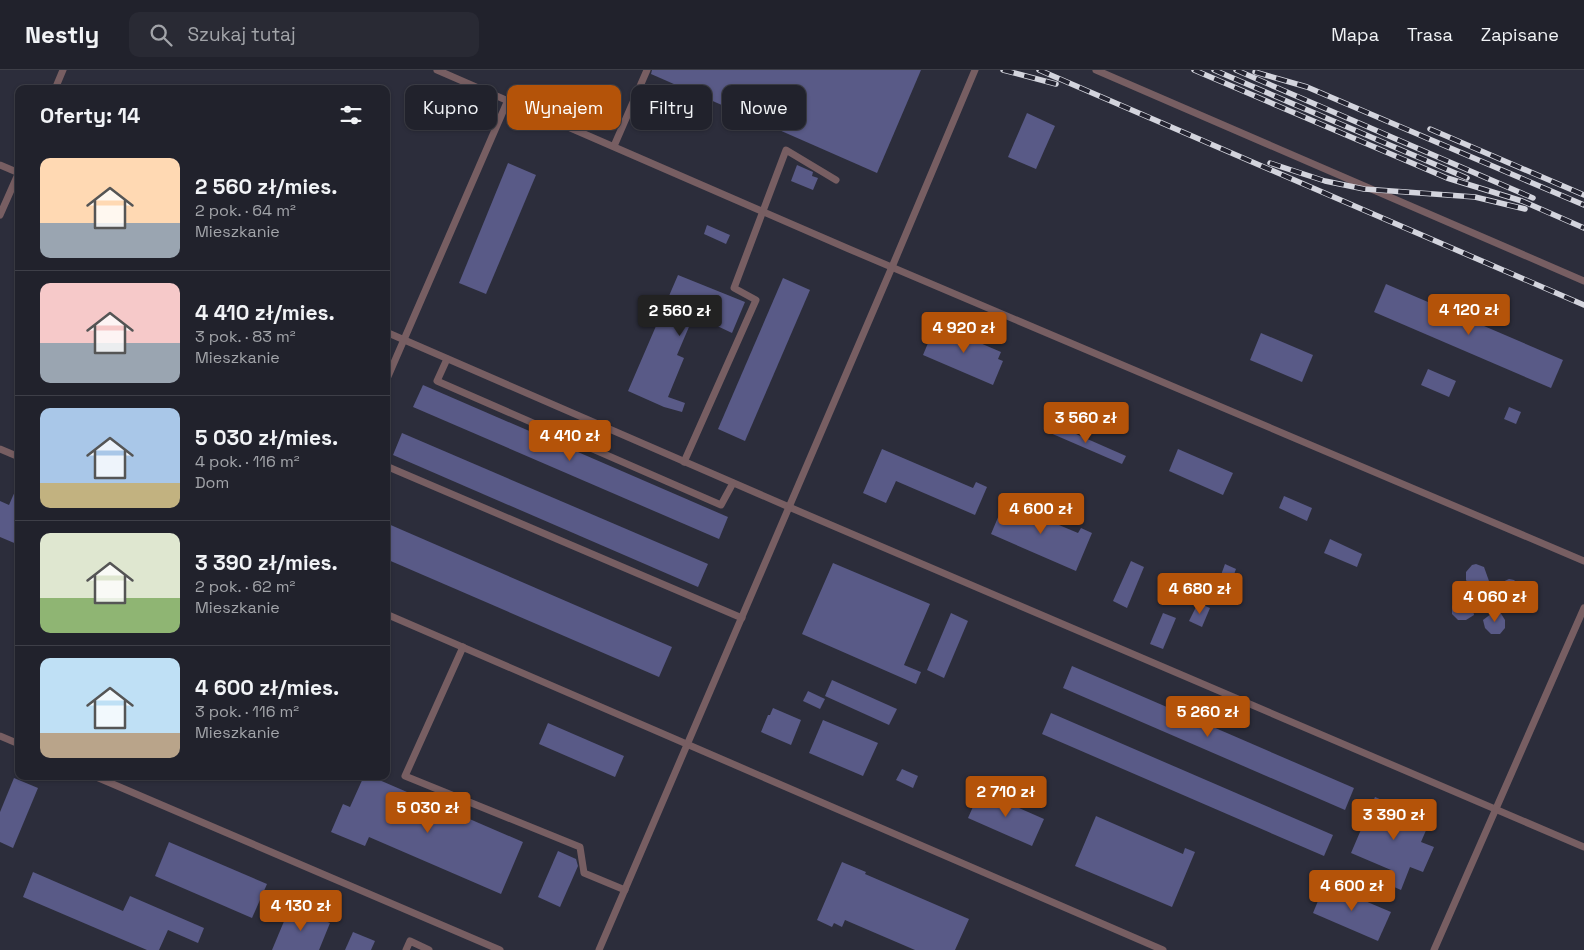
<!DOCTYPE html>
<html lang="pl">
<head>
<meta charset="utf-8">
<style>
	:root { --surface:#21222c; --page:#292a34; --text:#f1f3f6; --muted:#a2a4a9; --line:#3e3f48; --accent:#b45309 }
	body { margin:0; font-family:"Space Grotesk",sans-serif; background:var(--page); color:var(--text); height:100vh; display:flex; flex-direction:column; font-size:19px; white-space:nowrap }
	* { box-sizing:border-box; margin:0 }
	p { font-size:16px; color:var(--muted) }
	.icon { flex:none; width:28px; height:28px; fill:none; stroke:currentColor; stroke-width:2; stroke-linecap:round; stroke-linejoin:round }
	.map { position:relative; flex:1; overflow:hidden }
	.panel { position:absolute; left:15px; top:15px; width:375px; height:695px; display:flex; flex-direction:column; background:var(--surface); border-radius:10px; box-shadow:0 1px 4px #0004,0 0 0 1px var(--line) }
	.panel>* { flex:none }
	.top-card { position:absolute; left:405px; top:15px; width:475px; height:45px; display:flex; gap:10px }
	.price { position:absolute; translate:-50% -42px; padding:0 11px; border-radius:5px; background:var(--accent); color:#fff; font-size:16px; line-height:32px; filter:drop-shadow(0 1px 2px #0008) }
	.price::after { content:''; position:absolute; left:50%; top:30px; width:15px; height:11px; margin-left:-8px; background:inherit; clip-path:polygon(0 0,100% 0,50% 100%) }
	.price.selected { background:#222; color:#fff }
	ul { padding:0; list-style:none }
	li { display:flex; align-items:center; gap:15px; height:125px; padding:0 25px }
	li+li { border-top:1px solid var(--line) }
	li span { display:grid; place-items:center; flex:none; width:140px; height:100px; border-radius:10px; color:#555 }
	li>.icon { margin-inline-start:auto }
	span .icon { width:60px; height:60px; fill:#fffc; stroke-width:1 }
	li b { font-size:21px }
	h2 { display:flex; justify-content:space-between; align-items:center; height:60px; padding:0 25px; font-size:21px }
	.pill { padding:0 18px; border-radius:10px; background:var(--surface); box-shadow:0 1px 4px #0004,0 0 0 1px var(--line); font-size:18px; line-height:45px }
	.pill.selected { background:var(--accent); color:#fff }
	header { display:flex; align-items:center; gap:30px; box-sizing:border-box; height:70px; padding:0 25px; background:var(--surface); border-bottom:1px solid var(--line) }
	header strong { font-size:24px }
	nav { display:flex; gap:28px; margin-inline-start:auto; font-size:18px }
	.search { width:350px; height:45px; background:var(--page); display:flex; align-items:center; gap:12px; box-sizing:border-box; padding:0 18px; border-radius:10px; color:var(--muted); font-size:19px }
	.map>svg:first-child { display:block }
</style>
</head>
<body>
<header>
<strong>Nestly</strong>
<div class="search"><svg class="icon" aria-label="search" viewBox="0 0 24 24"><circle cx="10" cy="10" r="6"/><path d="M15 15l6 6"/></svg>Szukaj tutaj</div>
<nav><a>Mapa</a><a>Trasa</a><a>Zapisane</a></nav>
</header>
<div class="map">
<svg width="1584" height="880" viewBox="0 0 1584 880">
	<rect width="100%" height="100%" fill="#2c2d3b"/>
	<g fill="#595a87">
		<path d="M652,0H921L877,103L651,4Z"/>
		<path d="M1027,43L1055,56L1036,99L1008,87Z"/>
		<path d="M508,93L536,105L486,224L459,213Z"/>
		<path d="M797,95L813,102L812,106L818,108L813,120L791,111Z"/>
		<path d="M707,155L730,165L726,174L704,164Z"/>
		<path d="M678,205L745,232L732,263L694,245L677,285L684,288L668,327L685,333L682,342L664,337L628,321Z"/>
		<path d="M783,208L810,220L745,371L718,359Z"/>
		<path d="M1386,214L1563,290L1551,318L1374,242Z"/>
		<path d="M936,254L1001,282L998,289L1003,291L993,315L923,285Z"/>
		<path d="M1261,263L1313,285L1302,312L1250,290Z"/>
		<path d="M1428,299L1456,311L1449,327L1421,315Z"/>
		<path d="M423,315L728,447L719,469L413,337Z"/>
		<path d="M1509,337L1521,342L1516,354L1504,349Z"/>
		<path d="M1051,353L1126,386L1122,394L1048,362Z"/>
		<path d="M402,363L708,494L698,517L393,385Z"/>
		<path d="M882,379L973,418L976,412L987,417L975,445L896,411L886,433L863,423Z"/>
		<path d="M1178,379L1233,403L1223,425L1169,401Z"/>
		<path d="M19,412V475L0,467V431L9,435Z"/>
		<path d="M1007,426L1019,431L1016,436L1049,451L1051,445L1062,450L1059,455L1078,463L1081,458L1092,463L1076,501L991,464Z"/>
		<path d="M1284,426L1312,438L1307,451L1279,438Z"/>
		<path d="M386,453L672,577L659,607L386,489Z"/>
		<path d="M1330,469L1362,484L1357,497L1324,483Z"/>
		<path d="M1131,491L1144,497L1127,538L1113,531Z"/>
		<path d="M833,493L930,534L904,595L921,602L916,614L802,564Z"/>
		<path d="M1225,494L1236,499L1232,510L1221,505Z"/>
		<path d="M1476,494L1484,497L1489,511L1481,516L1471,518L1466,510V502L1472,495Z"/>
		<path d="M1509,509L1514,510L1520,516V525L1514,531L1504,533L1499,525L1496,515Z"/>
		<path d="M1467,528L1472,535L1474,545L1466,550H1458L1452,544V536L1457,530Z"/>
		<path d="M1198,533L1210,538L1202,557L1189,551Z"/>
		<path d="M1500,542L1505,550V558L1500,564H1491L1485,558L1483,550L1491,544Z"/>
		<path d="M951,543L968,551L944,608L927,600Z"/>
		<path d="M1163,543L1176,548L1163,579L1150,574Z"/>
		<path d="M1072,596L1354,718L1345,740L1063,618Z"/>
		<path d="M832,610L897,639L889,655L825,626Z"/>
		<path d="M808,621L825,629L820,639L803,631Z"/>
		<path d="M773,638L801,650L791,675L761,662L768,645H770Z"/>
		<path d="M1051,643L1333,765L1324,786L1042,664Z"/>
		<path d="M823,650L878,673L863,706L809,683Z"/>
		<path d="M548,653L624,686L615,707L539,674Z"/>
		<path d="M902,699L918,706L913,718L896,710Z"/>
		<path d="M364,706H370L523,772L501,824L369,767L365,776L331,762L343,734L350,737Z"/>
		<path d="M14,708L38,718L13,778L0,772V742Z"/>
		<path d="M980,721L1005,732L1006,728L1021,734L1019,738L1044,749L1032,776L968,748Z"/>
		<path d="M1375,727L1430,751L1421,772L1434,777L1423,802L1410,797L1401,820L1385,813L1391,800L1351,783Z"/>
		<path d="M1096,746L1183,784L1185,778L1195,782L1172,837L1075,796Z"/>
		<path d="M169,772L267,814L252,848L155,806Z"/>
		<path d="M558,781L576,789L578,796L560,837L538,827Z"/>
		<path d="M842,792L866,802L865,804L969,849L955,880H915L845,850L842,857L834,853L832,857L817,850Z"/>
		<path d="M33,802L123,841L130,826L204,858L198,873L168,860L159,880H147L23,827Z"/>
		<path d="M1325,814L1391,842L1378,871L1313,843Z"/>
		<path d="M290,837L330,853L319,880H272Z"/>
		<path d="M353,862L375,871L371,880H345Z"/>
	</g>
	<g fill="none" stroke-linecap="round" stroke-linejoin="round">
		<g stroke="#775e62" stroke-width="7">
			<path d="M437,0L849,179L1584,491"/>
			<path d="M1096,0L1584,211"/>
			<path d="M55,19L63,0"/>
			<path d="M614,76L647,0"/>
			<path d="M0,95L19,103"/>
			<path d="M0,145L19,102"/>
			<path d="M386,262L789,437L1584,777"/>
			<path d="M447,289L437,311L721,435L733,413"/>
			<path d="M386,311L508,30"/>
			<path d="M0,379L19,387"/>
			<path d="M684,392L756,230L734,218L786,80L836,110"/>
			<path d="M386,396L742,548"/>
			<path d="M386,544L1163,880"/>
			<path d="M463,577L405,706L580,777L584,803L625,820"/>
			<path d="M0,666L19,674"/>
			<path d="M94,706L500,880"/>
			<path d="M406,880L410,871L429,880"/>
			<path d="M599,880L892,197L975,0"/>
			<path d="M1434,880L1584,538"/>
		</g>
		<g stroke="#d3d4dd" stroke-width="5.5">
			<g id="rail">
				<path d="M1003,0L1056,14"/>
				<path d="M1039,0L1584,235"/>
				<path d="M1194,0L1447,108L1522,131L1584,158"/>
				<path d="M1214,0L1467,108"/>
				<path d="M1236,0L1533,128"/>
				<path d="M1255,2L1307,17L1584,135"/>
				<path d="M1430,59L1584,125"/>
				<path d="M1270,93L1325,111L1364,119L1475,127L1525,139"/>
			</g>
		</g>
		<use href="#rail" stroke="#232330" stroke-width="4" stroke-dasharray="11" stroke-linecap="butt"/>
	</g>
</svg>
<b class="price" style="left:1469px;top:266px">4 120 zł</b>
<b class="price selected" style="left:680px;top:267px">2 560 zł</b>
<b class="price" style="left:964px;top:284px">4 920 zł</b>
<b class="price" style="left:1086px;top:374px">3 560 zł</b>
<b class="price" style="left:570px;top:392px">4 410 zł</b>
<b class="price" style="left:1041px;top:465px">4 600 zł</b>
<b class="price" style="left:1200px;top:545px">4 680 zł</b>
<b class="price" style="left:1495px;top:553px">4 060 zł</b>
<b class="price" style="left:1208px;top:668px">5 260 zł</b>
<b class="price" style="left:1006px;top:748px">2 710 zł</b>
<b class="price" style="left:428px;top:764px">5 030 zł</b>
<b class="price" style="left:1394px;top:771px">3 390 zł</b>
<b class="price" style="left:1352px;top:842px">4 600 zł</b>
<b class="price" style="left:301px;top:862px">4 130 zł</b>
<div class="top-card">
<a class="pill">Kupno</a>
<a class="pill selected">Wynajem</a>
<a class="pill">Filtry</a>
<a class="pill">Nowe</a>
</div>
<section class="panel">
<h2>Oferty: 14<svg class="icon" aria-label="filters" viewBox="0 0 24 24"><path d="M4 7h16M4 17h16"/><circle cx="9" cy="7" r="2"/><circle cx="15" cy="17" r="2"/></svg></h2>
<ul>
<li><span style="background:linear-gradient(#ffd9b3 65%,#9aa5b1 0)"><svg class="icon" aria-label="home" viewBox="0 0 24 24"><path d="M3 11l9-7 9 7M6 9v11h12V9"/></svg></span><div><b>2 560 zł/mies.</b><p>2 pok. · 64 m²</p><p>Mieszkanie</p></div></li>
<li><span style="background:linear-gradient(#f6c9c9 60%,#9aa5b1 0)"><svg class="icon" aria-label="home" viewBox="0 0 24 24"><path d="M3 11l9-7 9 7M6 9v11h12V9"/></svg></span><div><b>4 410 zł/mies.</b><p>3 pok. · 83 m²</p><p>Mieszkanie</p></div></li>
<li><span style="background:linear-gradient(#a9c7e8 75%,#c2b280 0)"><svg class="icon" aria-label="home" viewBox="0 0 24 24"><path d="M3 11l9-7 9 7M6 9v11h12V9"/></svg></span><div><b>5 030 zł/mies.</b><p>4 pok. · 116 m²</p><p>Dom</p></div></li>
<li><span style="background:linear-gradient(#dfe7d0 65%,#8fb573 0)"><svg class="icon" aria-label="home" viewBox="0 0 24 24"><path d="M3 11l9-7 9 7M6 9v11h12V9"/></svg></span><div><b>3 390 zł/mies.</b><p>2 pok. · 62 m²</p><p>Mieszkanie</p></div></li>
<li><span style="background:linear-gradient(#bfe0f5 75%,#b9a48a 0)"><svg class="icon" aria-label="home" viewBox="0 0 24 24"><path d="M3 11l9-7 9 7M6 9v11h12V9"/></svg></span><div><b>4 600 zł/mies.</b><p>3 pok. · 116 m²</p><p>Mieszkanie</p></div></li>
</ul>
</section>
</div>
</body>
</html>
